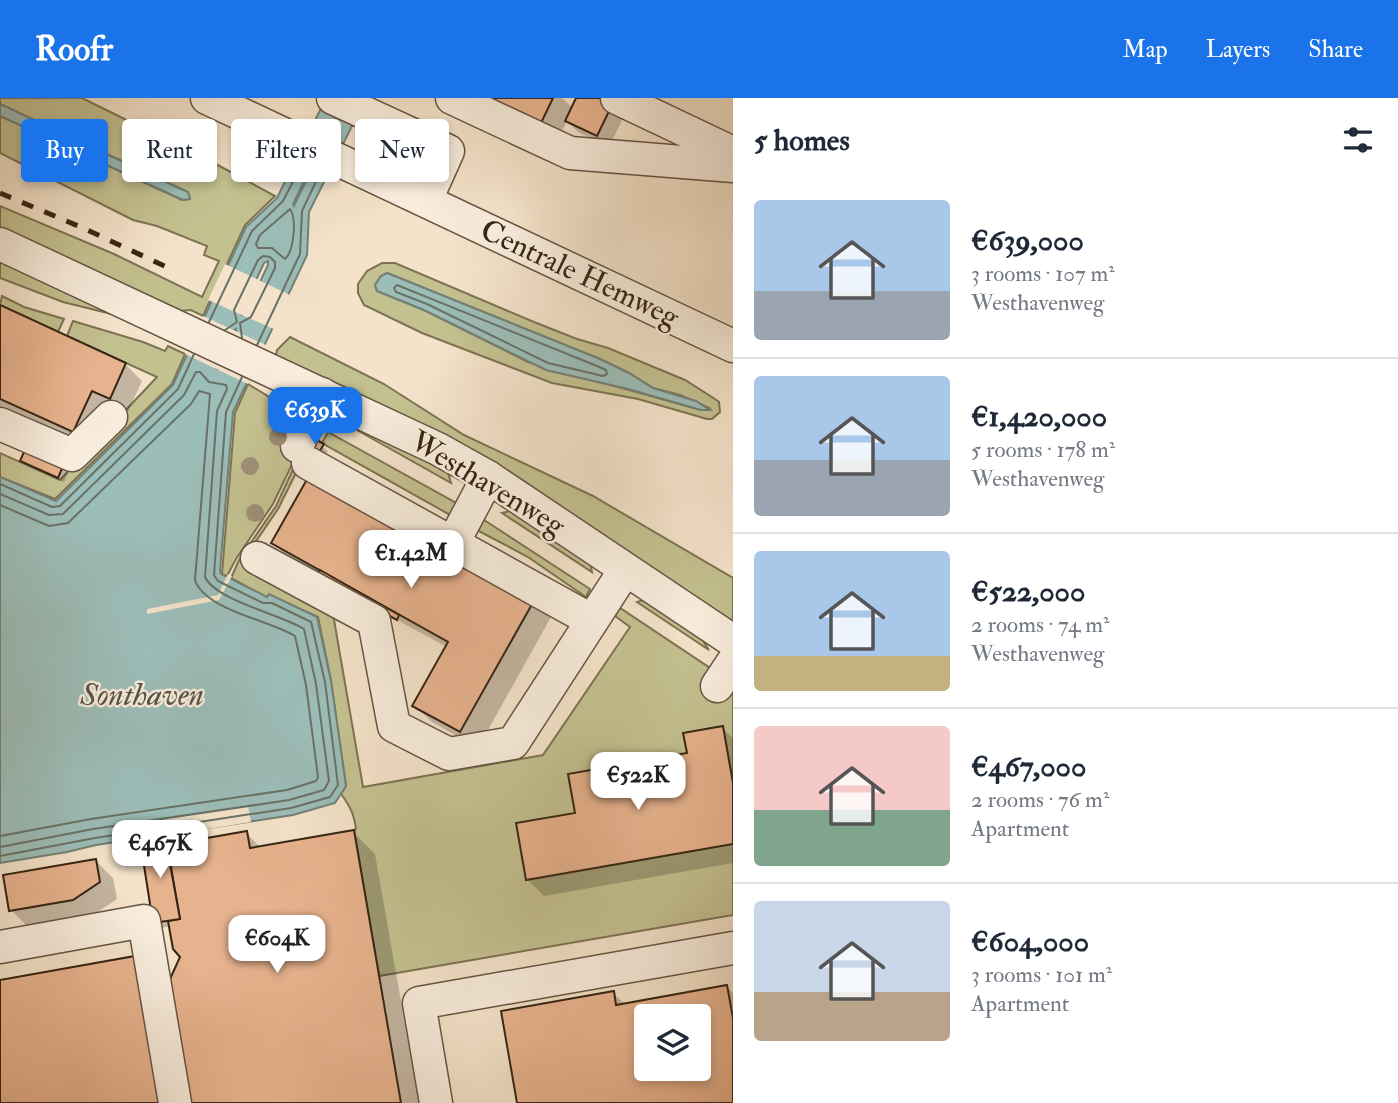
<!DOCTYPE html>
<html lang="en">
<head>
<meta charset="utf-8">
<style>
	:root { --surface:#fff; --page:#f6f6f7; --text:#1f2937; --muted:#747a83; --line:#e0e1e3; --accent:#1a73e8 }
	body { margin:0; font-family:"IM FELL Double Pica",serif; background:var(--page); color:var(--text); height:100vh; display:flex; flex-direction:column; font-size:26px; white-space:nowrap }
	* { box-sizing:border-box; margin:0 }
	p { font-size:23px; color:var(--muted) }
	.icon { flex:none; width:38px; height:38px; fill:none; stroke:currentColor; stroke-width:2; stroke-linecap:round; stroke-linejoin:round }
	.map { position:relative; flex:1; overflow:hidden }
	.drawer { display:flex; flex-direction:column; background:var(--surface); width:665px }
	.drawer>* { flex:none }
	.hud { position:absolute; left:21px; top:21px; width:606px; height:63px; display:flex; gap:14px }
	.fabs { position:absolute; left:634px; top:906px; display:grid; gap:14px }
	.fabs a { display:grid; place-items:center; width:77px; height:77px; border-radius:7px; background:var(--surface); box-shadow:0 4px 10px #0003; font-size:35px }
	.price { position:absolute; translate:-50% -60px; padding:0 16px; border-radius:14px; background:#fff; color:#222; font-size:23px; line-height:46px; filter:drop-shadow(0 2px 4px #0008) }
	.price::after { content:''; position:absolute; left:50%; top:42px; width:21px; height:16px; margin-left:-10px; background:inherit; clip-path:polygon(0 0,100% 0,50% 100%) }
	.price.active { background:var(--accent); color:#fff }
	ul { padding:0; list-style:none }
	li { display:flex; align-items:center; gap:21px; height:175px; padding:0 21px }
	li+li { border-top:2px solid var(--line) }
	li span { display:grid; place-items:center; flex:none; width:196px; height:140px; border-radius:7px; color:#555 }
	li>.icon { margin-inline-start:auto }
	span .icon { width:84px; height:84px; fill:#fffc; stroke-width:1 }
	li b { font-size:30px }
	h2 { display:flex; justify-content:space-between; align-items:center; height:84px; padding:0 21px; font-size:30px }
	.chip { padding:0 24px; border-radius:7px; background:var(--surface); box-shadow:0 4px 10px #0003; font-size:24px; line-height:63px }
	.chip.active { background:var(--accent); color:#fff }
	header { display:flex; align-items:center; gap:42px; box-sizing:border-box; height:98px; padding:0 35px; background:var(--accent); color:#fff }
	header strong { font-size:33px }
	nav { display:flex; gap:38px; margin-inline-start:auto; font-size:24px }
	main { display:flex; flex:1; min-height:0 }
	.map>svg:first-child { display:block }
</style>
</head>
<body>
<header>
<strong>Roofr</strong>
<nav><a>Map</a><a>Layers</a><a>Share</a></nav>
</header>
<main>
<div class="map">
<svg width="733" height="1005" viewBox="0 0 733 1005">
	<rect width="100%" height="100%" fill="#f4e3ca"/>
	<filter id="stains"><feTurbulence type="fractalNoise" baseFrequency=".00286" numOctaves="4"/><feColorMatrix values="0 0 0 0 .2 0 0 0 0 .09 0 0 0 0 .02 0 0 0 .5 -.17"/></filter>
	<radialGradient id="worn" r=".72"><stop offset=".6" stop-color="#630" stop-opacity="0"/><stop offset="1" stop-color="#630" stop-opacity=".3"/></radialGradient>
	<g fill="#c4c191" stroke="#7d7352" stroke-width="2" fill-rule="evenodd">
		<path d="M0,0H82L214,65L275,98L245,127L203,218L191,212L180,213L0,134V108L114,156L202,199L219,163L204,157L207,148L157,128L133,122L0,55V18L182,102L190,101L188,94L181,91L0,6Z"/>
		<path d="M0,159L140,223L63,204L0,180Z"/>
		<path d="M382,165H395L534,224L577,241L608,250L685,282L715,301L719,304L720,314L712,321H707L638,301L552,285L422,235L364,207L358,195V186L367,173ZM387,175L600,261L629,275L653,290L680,297L709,310L701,312L528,264L424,212L377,193L375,187L381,178Z"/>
		<path d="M2,198L24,209L64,221L58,234L0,207Z"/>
		<path d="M73,223L143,244L165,253L168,248L185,256L172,286L55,401L0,379V355L60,382L157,279L67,238Z"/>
		<path d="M290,239L384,286L464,337L593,398L733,480V527L275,262L277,252Z"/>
		<path d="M248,286L302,319L279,310L272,325L288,333L299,352L273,406L236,461L227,478L222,476L235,315Z"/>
		<path d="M323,313L446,368L451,385Z"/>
		<path d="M314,326L324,331L299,369L278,411L242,464L333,516L363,689L543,657L630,529L615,518L620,510L710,570L706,580L733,592V817L379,878L354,732L356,731C354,716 350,708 341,696L346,688L331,583L318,519L269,497L268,500L231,480L239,462L276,408Z"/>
		<path d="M328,334L458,406L452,418L322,345Z"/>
		<path d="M514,412L590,464L592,474L502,415Z"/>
		<path d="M481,420L590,491L586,499L528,459L475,431Z"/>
		<path d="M646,501L702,541L709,552L637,504Z"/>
	</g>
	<g fill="#9cbeb9" stroke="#738177" stroke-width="2" fill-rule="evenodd">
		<path d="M326,0H366L309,114L307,157L233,314L220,473L221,476L267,499L269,496L317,519L331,583L346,688L335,705L293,717L96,747L67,754L0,765V379L56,403L173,287L246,129L277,100ZM344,1H345L294,108L293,106ZM268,163V167L245,216L242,217L241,214L264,165ZM236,231V236L220,271H217L216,269L232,234Z"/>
		<path d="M0,6L181,91L188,94L190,101L183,102L0,18Z"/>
		<path d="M387,175L600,261L629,275L653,290L696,303L710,312H701L628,291L546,272L424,212L377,193L375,187L381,178Z"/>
	</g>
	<g fill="#f4e3ca">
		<path d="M225,166L292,198L276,232L208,202Z"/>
		<path d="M203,218L266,247L248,286L185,256Z"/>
		<path d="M228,476L232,478L231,480L219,502L147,516V511L218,497Z"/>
		<path d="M248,707L251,724L140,742L137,726Z"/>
	</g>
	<g fill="#0003" fill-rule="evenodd">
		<path d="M479,0H562L573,10L577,0H598L624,18L609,49L578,34L567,23L558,41Z"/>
		<path d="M0,209L125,266L142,283L127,316L109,308L90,350L0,309Z"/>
		<path d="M314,343L328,353L323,362Z"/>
		<path d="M22,363L63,368L69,373L64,384L28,368Z"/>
		<path d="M273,445L534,502L551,519L478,650L432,624L414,607L447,549L325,483L291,462Z"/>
		<path d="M722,630L733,640V765L544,798L527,781L577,716L689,657Z"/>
		<path d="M353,734L375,756L419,1005H187L182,859L171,828L160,830L165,739L171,748L246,735L261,750Z"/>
		<path d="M96,763L113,780L117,801L90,819L28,829L11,812Z"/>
		<path d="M727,889L733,895V1005H519L613,895L626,907ZM646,919H698V971H646Z"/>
	</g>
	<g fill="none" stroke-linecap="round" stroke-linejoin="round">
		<g stroke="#697266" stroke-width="2">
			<path d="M290,111C297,121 294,153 285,161L272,150H258L256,146L260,137Z"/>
			<path d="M397,187L597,268L606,272L607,276L603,278L548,265L427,206L396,194L394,190Z"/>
			<path d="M209,224L252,133L283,103L303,64"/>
			<path d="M225,232L237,224L234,212L258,162L263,158L270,159L275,164V170L251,219L240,225L242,240"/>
			<path d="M257,247L300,156L302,113L321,73"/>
			<path d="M0,386L52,409L60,408L178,291L194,256"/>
			<path d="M0,396L49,417L63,416L184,297L196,274H200L209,284L226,287L227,291L217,313L205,479C215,502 282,517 304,531L316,586L329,683L324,692L289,702L93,731L0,749"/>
			<path d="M0,407L49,428L68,425L191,306L199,293L210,296L195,482C205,512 269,522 295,538L306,587L318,679L316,683L287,692L91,721L0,738"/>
			<path d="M0,758L95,740L291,710L330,699L338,687L325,584L311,524L272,505H263L218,483L214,477L226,314L242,279"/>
		</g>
	</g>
	<g fill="#e7b38e" stroke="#362514" stroke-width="2" fill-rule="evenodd">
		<path d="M488,0H553L541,25Z"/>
		<path d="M576,0H602L613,5L597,38L565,23Z"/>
		<path d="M0,207L126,265L110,301L92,293L73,334L0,301Z"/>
		<path d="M313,340L324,346L317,358L307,352Z"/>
		<path d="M26,349L64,366L58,380L20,363Z"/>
		<path d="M310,376L535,501L460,634L412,608L448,544L271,445Z"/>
		<path d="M320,472L399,517L397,522L317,478Z"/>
		<path d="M723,628L733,685V746L526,782L516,725L575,715L568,676L687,655L683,635Z"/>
		<path d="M354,732L401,1005H186L166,890L180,859L173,851L168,823L180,821L167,747L247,733L250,750Z"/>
		<path d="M165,738L180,821L153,825L140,742Z"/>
		<path d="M96,761L100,784L73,802L9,813L3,777Z"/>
		<path d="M135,858L161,1005H0V882Z"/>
		<path d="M727,887L733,920V1005H517L501,913L614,893L616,907ZM646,919H698V971H646Z"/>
	</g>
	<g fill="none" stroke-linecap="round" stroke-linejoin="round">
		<g stroke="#665442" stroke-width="35">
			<g id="minor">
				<path d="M207,0L733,248"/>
				<path d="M333,0L448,53L426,102"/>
				<path d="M452,0L570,55L733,68"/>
				<path d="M617,0L733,55"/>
				<path d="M0,146L438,351L488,379L733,543"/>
				<path d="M0,326L72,357L111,319"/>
				<path d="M297,348L322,296"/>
				<path d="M308,365L591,522"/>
				<path d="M453,445L488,379"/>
				<path d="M257,460L374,523L394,628L449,656L513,645L625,472"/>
				<path d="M717,588L733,564"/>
				<path d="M0,849L144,823L175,1005"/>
				<path d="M436,1005L419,905L733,850"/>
			</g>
		</g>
		<use href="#minor" stroke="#f8eddd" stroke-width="32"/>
		<path stroke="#362514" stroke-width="5" stroke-dasharray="12 12" stroke-linecap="butt" d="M0,95L83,130L173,172"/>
	</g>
	<g fill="#9f9077">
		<circle cx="146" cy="69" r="9"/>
		<circle cx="278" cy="339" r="9"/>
		<circle cx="250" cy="368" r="9"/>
		<circle cx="255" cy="415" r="9"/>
	</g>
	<g text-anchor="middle" stroke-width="5" stroke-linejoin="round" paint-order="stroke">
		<g font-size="30" fill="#362514" stroke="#f8eddd">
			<text transform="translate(580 175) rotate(25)" y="10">Centrale Hemweg</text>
			<text transform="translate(488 385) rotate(31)" y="10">Westhavenweg</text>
		</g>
		<g font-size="32" font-style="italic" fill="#555346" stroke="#f8eddd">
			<text x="142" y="607">Sonthaven</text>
		</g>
	</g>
	<rect width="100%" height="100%" filter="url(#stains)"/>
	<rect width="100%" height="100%" fill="url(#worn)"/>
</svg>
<div class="fabs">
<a><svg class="icon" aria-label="layers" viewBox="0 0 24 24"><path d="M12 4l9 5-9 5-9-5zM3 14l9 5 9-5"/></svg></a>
</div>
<b class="price active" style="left:315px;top:349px">€639K</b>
<b class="price" style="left:411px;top:492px">€1.42M</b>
<b class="price" style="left:638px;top:714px">€522K</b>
<b class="price" style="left:160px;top:782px">€467K</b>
<b class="price" style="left:277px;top:877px">€604K</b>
<div class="hud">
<a class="chip active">Buy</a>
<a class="chip">Rent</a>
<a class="chip">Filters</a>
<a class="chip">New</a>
</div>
</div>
<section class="drawer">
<h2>5 homes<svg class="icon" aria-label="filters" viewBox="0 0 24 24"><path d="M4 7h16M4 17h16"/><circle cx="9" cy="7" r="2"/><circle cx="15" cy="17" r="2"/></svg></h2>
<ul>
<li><span style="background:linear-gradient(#a9c7e8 65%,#9aa5b1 0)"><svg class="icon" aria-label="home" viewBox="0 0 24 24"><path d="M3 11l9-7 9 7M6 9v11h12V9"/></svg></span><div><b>€639,000</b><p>3 rooms · 107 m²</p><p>Westhavenweg</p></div></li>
<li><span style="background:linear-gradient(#a9c7e8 60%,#9aa5b1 0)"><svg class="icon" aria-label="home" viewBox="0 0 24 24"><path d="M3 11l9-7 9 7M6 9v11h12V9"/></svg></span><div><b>€1,420,000</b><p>5 rooms · 178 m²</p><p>Westhavenweg</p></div></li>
<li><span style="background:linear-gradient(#a9c7e8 75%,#c2b280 0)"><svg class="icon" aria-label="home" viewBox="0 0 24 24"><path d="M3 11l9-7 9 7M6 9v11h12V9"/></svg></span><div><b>€522,000</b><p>2 rooms · 74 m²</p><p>Westhavenweg</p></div></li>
<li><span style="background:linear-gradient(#f6c9c9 60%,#7fa58c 0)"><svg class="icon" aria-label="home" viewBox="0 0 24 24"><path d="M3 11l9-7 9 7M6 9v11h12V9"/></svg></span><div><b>€467,000</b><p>2 rooms · 76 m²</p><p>Apartment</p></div></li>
<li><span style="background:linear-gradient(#c9d6e8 65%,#b9a48a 0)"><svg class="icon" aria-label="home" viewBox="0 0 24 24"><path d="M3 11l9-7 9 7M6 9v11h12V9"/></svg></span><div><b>€604,000</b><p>3 rooms · 101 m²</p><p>Apartment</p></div></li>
</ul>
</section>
</main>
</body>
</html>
